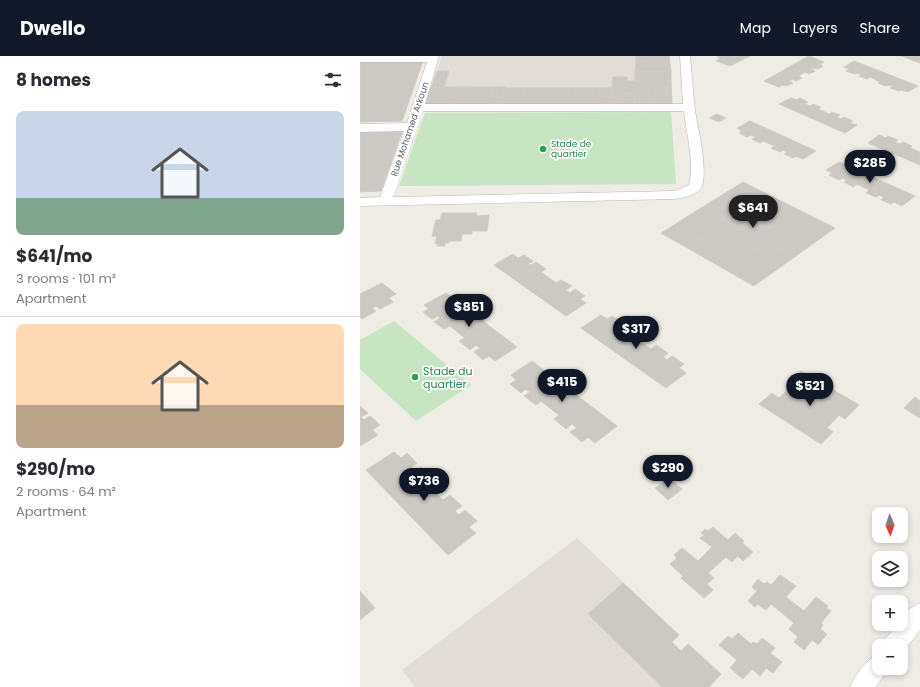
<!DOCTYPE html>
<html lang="en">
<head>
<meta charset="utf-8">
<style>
	:root { --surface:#fff; --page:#f7f7f7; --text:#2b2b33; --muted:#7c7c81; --line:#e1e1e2; --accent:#111827 }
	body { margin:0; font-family:Poppins,sans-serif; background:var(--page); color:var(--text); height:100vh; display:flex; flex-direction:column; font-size:15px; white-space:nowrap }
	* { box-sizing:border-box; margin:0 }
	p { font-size:13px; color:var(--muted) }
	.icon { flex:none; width:22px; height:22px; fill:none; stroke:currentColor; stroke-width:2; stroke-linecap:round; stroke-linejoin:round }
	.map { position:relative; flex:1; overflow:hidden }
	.side { display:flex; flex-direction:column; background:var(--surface); width:360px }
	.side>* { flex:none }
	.needle { width:26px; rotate:178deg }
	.controls { position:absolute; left:512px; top:451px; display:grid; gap:8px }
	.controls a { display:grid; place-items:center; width:36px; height:36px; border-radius:8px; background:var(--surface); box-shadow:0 2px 6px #0003; font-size:20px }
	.price { position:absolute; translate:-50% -34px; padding:0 9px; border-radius:14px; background:var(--accent); color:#fff; font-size:13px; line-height:26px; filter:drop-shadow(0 1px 2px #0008) }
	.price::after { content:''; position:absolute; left:50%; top:24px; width:12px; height:9px; margin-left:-6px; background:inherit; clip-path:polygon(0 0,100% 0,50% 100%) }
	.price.active { background:#222; color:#fff }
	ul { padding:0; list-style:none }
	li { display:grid; align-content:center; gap:8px; height:212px; padding:0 16px }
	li+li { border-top:1px solid var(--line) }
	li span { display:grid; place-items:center; height:124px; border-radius:8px; color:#555 }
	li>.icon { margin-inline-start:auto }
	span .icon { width:72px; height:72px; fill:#fffc; stroke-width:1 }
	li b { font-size:17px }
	h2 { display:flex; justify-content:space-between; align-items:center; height:48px; padding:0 16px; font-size:17px }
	header { display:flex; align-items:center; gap:24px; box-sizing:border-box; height:56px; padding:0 20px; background:var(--accent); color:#fff }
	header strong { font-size:19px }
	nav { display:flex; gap:22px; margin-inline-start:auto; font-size:14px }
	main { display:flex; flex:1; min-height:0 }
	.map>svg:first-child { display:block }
</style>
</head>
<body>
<header>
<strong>Dwello</strong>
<nav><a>Map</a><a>Layers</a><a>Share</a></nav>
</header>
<main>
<section class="side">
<h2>8 homes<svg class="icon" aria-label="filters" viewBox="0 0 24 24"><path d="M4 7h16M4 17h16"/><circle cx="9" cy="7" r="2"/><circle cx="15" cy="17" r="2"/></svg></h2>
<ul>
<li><span style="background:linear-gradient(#c9d6e8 70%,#7fa58c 0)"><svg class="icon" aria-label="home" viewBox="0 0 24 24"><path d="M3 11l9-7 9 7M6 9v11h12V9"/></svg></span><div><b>$641/mo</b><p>3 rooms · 101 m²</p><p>Apartment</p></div></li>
<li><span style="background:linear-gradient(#ffd9b3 65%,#b9a48a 0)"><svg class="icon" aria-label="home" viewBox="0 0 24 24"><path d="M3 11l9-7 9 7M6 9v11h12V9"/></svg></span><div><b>$290/mo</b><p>2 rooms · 64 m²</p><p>Apartment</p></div></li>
</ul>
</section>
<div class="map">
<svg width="560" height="631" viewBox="0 0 560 631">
	<rect width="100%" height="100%" fill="#efebe5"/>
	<g fill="#e1dcd6">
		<path d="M82,0H309L312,48L65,49Z"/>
		<path d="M217,482L319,579L312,586L321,595L328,588L361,618L349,631H55L42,614Z"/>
	</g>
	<g fill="#c7e5c2">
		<path d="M311,56L316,128L39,130L65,57Z"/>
		<path d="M34,265L111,329L56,365L0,313V284Z"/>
	</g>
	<g fill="#ccc8c4" stroke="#d3ccc3">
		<path d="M276,0H309L310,7L276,6Z"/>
		<path d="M359,0H390L370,10L356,5L360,3L357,1Z"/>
		<path d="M449,0L464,6L460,8L463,10L458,13L454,12L451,13L455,15L449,18L445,16L438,20L442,22L436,25L432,23L429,25L433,27L427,30L423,29L419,31L404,25Z"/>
		<path d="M541,0H560V7Z"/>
		<path d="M63,5L42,65L0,66V6Z"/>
		<path d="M494,5L558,30L548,36L541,34L539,35L530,32L533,30L528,29L526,30L518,27L520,26L510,21L507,23L499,20L502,18L497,17L495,18L486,15L489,13L484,11Z"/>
		<path d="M276,6L310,7L311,16H275Z"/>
		<path d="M77,15H89L84,31L71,32Z"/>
		<rect x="275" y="16" width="36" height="9"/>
		<path d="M253,21H267V25H275L274,38H264V41H252Z"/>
		<path d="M275,25H311L312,48H295V31H274Z"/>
		<path d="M84,31H124L120,48H110L113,39H88L87,41H78L80,36H69L71,32Z"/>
		<path d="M124,31H145L141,48H120Z"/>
		<path d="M124,31L120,48L65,49L71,32Z"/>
		<path d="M134,31H145L142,41H131Z"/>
		<rect x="274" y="31" width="21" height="17"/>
		<path d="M144,32H165L162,48H141Z"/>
		<path d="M165,32H209L208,48H162Z"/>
		<path d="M209,32H233L231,48H208Z"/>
		<path d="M233,32H252V42L232,40Z"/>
		<path d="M264,38H274V48H231L232,40L252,42V41H264Z"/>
		<path d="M87,41H100L98,49H86Z"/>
		<path d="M431,42L437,44L440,42L448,46L445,48L450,50L453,48L461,51L458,53L469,58L472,56L480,59L477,61L481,63L484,61L493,65L490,67L497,69L485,77L419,48Z"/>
		<path d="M357,58L366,62L359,66L349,62Z"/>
		<path d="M390,65L456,95L443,103L436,100L433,102L424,98L427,96L423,94L420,96L411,92L415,90L403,85L400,87L392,83L396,81L391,79L387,81L379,77L382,75L377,72Z"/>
		<path d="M0,73H43L21,135L0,136Z"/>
		<path d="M519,79L526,82L528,80L538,84L535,86L540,88L543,86L552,90L550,92L560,96V109L508,87Z"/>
		<path d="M479,106L555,140L542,150L534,146L531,148L521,144L524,141L519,139L516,141L506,137L509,134L497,128L493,131L484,126L487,124L482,122L479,124L469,119L472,117L466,114Z"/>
		<path d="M383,126L475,172L394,230L301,177Z"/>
		<path d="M395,138L403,142L385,153L377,149Z"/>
		<path d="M419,149L427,153L409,165L401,161Z"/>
		<path d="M363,151L433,187L422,195L353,158Z"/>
		<path d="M82,157H117L116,160L129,159L127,175H112V178H102L101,185H89V187H85V190H77L78,187L75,188L77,180H72L76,164H80Z"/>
		<path d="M444,161L452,165L434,177L426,173Z"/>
		<path d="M351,167L359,171L339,184L332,179Z"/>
		<path d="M373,179L381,184L362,197L353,192Z"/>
		<path d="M396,192L404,197L385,210L376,205Z"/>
		<path d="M153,198L158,202L164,199L173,205L168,208L171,209L176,206L186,213L181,216L196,227L201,224L212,230L206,234L210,237L215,233L225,240L220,243L226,247L206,260L134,209Z"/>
		<path d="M22,227L36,238L29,242L33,246L20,253L16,250L12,252L16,255L2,263L0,261V238Z"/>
		<path d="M86,237L157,291L135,305L129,300L123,304L114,296L120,292L116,289L110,294L99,285L105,282L90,270L84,273L74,266L80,262L78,260L72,263L63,256L69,253L64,249Z"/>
		<path d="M241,259L247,263L252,260L263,267L258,270L261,272L266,269L278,277L273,280L291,293L296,289L308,297L303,301L307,304L312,300L324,308L319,312L326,317L306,332L221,272Z"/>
		<path d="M172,305L257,370L235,387L228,381L222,386L210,376L217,372L212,368L206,373L194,363L199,359L181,345L176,349L164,340L170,336L166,333L161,337L150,328L156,324L151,319Z"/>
		<path d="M441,315L499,349L485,363L479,359L467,372L473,376L461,388L399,348L412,337L419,342L432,330L427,327Z"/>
		<path d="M555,341L560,345V362L544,352Z"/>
		<path d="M0,350L8,357L1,361L4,364L10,360L20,369L12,374L18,379L0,390Z"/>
		<path d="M34,396L41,402L47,397L57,407L50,412L53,416L61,411L73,422L65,427L83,444L90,439L102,450L95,455L99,459L105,454L117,465L109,471L116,477L88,499L6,414Z"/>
		<path d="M309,422L322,433L308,444L295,432Z"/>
		<path d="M353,471L368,484L375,477L384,485L382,487L393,496L383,505L378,500L372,506L366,501L348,517L354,522L347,528L353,534L344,542L321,522L323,520L310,508L317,502L314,499L322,492L338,505L352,491L340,482L344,479L341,477L345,473L348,475Z"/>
		<path d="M420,519L436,530L426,541L444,555L456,541L468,550L466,552L471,555L461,567L463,569L460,573L467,578L458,589L452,584L444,594L434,586L438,581L429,573L434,567L411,548L406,554L397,548L395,551L388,545L397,535L392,531L398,523L404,528L407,526L411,529Z"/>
		<path d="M263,527L319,579L312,586L321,595L328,588L361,618L349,631H302L228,558Z"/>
		<path d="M0,535L15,552L0,564Z"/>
		<path d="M378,577L391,588L393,586L397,588L402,582L415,592L410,597L422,606L413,617L406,612L400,620L392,613L383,623L370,612L377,604L359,589L368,580L372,583Z"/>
	</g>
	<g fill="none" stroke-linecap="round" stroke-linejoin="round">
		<g stroke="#b5b8bb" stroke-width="1">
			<g id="minor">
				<path d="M0,0H79L65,48H323L320,0H330C332,19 333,37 335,55C338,73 349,117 341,132C336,140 324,141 316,143L0,150V142L20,141L44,75L0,76V68L47,67L67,6H0ZM63,55H324C326,78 335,105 329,129L315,135L33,141Z"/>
				<path d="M560,547V574L542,598L541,590H523L526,582L538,568H541C541,558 552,550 560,547Z"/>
				<path d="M519,598V612H529L516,631H490C496,618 506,603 519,598Z"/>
			</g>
		</g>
		<use href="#minor" fill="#fff" fill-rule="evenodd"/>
	</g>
	<g fill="#2e9e5b" stroke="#fff" stroke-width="1.5">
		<circle cx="183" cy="93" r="4"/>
		<circle cx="55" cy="321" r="4"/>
	</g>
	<g text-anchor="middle" stroke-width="3.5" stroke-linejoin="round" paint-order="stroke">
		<g font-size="9" fill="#5c6165" stroke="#fff">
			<text transform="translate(50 73) rotate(-71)" y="3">Rue Mohamed Arkoun</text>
		</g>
		<g font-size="9" fill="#27864d" stroke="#fff" text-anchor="start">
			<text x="191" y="91">Stade de<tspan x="191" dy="10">quartier</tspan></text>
		</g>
		<g font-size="11" fill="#27864d" stroke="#fff" text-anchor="start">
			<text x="63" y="319">Stade du<tspan x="63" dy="13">quartier</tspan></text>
		</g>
	</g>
</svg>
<div class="controls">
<a><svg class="needle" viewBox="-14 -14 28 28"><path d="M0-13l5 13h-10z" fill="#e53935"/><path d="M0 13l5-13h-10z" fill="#7c7c81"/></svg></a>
<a><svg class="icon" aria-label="layers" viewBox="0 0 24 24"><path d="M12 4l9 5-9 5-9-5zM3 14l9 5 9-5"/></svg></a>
<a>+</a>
<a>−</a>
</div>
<b class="price" style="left:510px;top:128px">$285</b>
<b class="price active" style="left:393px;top:173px">$641</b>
<b class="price" style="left:109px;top:272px">$851</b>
<b class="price" style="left:276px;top:294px">$317</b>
<b class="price" style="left:202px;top:347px">$415</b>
<b class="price" style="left:450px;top:351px">$521</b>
<b class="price" style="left:308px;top:433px">$290</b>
<b class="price" style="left:64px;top:446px">$736</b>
</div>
</main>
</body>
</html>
